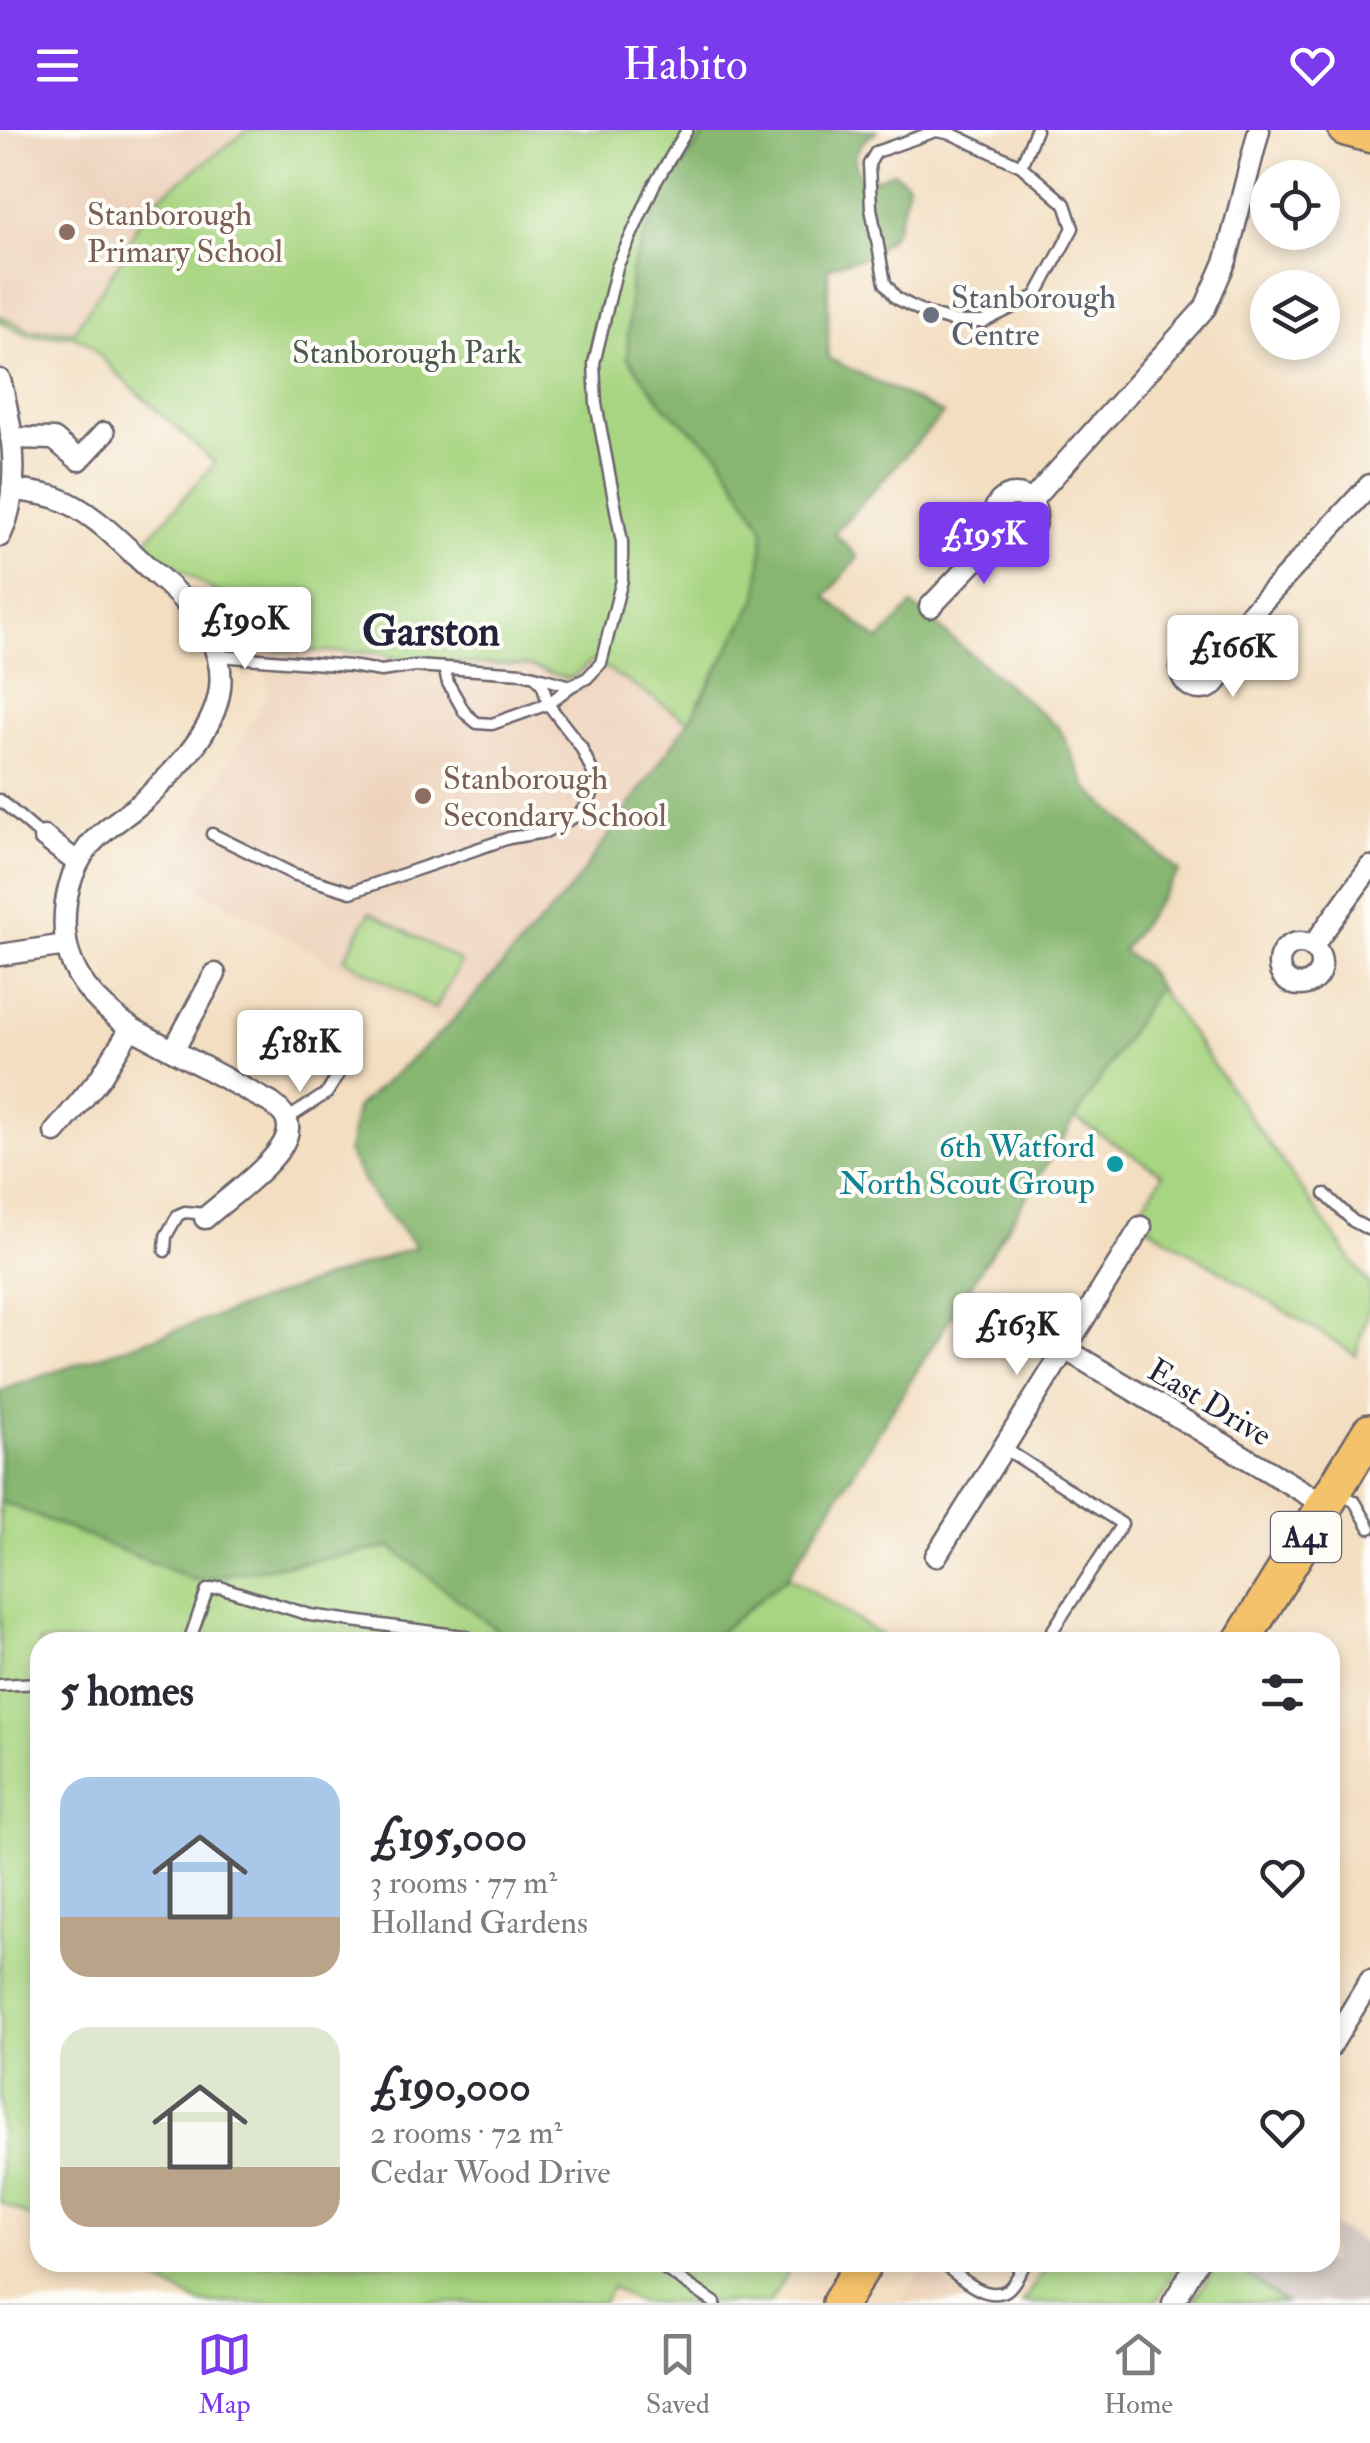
<!DOCTYPE html>
<html lang="en">
<head>
<meta charset="utf-8">
<style>
	:root { --surface:#fff; --page:#f2f2f3; --text:#2b2b33; --muted:#7c7c81; --line:#e1e1e2; --accent:#7c3aed }
	body { margin:0; font-family:"IM FELL Double Pica",serif; background:var(--page); color:var(--text); height:100vh; display:flex; flex-direction:column; font-size:38px; white-space:nowrap }
	* { box-sizing:border-box; margin:0 }
	p { font-size:32px; color:var(--muted) }
	.icon { flex:none; width:55px; height:55px; fill:none; stroke:currentColor; stroke-width:2; stroke-linecap:round; stroke-linejoin:round }
	.map { position:relative; flex:1; overflow:hidden }
	.details { position:absolute; left:30px; top:1502px; width:1310px; height:640px; display:flex; flex-direction:column; background:var(--surface); border-radius:30px; box-shadow:0 5px 15px #0003 }
	.details>* { flex:none }
	.buttons { position:absolute; left:1250px; top:30px; display:grid; gap:20px }
	.buttons a { display:grid; place-items:center; width:90px; height:90px; border-radius:50%; background:var(--surface); box-shadow:0 5px 15px #0003; font-size:50px }
	.price { position:absolute; translate:-50% -85px; padding:0 22px; border-radius:10px; background:#fff; color:#222; font-size:32px; line-height:65px; filter:drop-shadow(0 2px 5px #0008) }
	.price::after { content:''; position:absolute; left:50%; top:60px; width:30px; height:22px; margin-left:-15px; background:inherit; clip-path:polygon(0 0,100% 0,50% 100%) }
	.price.current { background:var(--accent); color:#fff }
	ul { padding:0; list-style:none }
	li { display:flex; align-items:center; gap:30px; height:250px; padding:0 30px }
	li span { display:grid; place-items:center; flex:none; width:280px; height:200px; border-radius:30px; color:#555 }
	li>.icon { margin-inline-start:auto }
	span .icon { width:120px; height:120px; fill:#fffc; stroke-width:1 }
	li b { font-size:42px }
	h2 { display:flex; justify-content:space-between; align-items:center; height:120px; padding:0 30px; font-size:42px }
	header { display:flex; justify-content:space-between; align-items:center; height:130px; padding:0 30px; background:var(--accent); color:#fff; font-size:45px; font-weight:600 }
	.tabs { display:flex; justify-content:space-around; align-items:center; height:140px; border-top:2px solid var(--line); background:var(--surface); font-size:28px; color:var(--muted) }
	.tabs a { display:grid; justify-items:center; gap:5px }
	.tabs .current { color:var(--accent) }
	.map>svg:first-child { display:block }
</style>
</head>
<body>
<header><svg class="icon" aria-label="menu" viewBox="0 0 24 24"><path d="M4 6h16M4 12h16M4 18h16"/></svg>Habito<svg class="icon" aria-label="heart" viewBox="0 0 24 24"><path d="M12 20l-8-8c-3-5 5-10 8-4 3-6 11-1 8 4z"/></svg></header>
<div class="map">
<svg width="1370" height="2173" viewBox="0 0 1370 2173">
	<rect width="100%" height="100%" fill="#fdfcf7"/>
	<filter id="ink" filterUnits="userSpaceOnUse"><feTurbulence type="fractalNoise" baseFrequency=".01" numOctaves="2"/><feDisplacementMap in="SourceGraphic" scale="20" xChannelSelector="R" yChannelSelector="G"/><feConvolveMatrix kernelMatrix="1 2 1 2 8 2 1 2 1" color-interpolation-filters="sRGB"/></filter>
	<filter id="wash" filterUnits="userSpaceOnUse"><feTurbulence type="fractalNoise" baseFrequency=".0048" numOctaves="4" result="noise"/><feDisplacementMap in="SourceGraphic" scale="40" xChannelSelector="R" yChannelSelector="G"/><feGaussianBlur stdDeviation="2.25" result="paint"/><feColorMatrix in="noise" values="0 0 0 0 0 0 0 0 0 0 0 0 0 0 0 0 0 1.4 0 .05"/><feComposite in="paint" operator="in"/></filter>
	<g filter="url(#wash)">
		<rect width="100%" height="100%" fill="#f3dec1"/>
		<g fill="#edd1ba">
			<path d="M0,0H248L144,78L124,125L74,201H41L0,186Z"/>
			<path d="M243,519L381,523L399,530L529,536L553,545L582,541L593,530L689,591L574,755L447,897L168,741L266,567L267,545Z"/>
			<path d="M924,2137L971,2173H901Z"/>
		</g>
		<path fill="#cec1ba" d="M1330,2094L1364,2114L1370,2106V2173H1285L1231,2133L1330,2132Z"/>
		<g fill="#a8d581" stroke="#657c5e" stroke-width="2.5">
			<path d="M248,0H708L702,6L666,278L719,323L764,399L758,466L689,591L593,530L570,549L529,536L399,530L381,523L243,519L240,478L142,415L215,333L116,243L87,212L74,206L29,205L0,192V186L31,200L74,201L124,125L144,78Z"/>
			<path d="M370,782L461,832L435,879L344,829Z"/>
			<path d="M1158,857L1370,1156V1174L1356,1225L1135,1088L1163,1044L1075,988Z"/>
			<path d="M0,1371L195,1450L392,1417L512,1512H40V2092L0,2072Z"/>
			<path d="M788,1446L891,1512H707Z"/>
			<path d="M1218,2132L1231,2133L1285,2173H1192Z"/>
			<path d="M121,2133H793L769,2173H639L612,2157L603,2173H201Z"/>
			<path d="M1049,2133V2132L1179,2133L1155,2173H1022Z"/>
		</g>
		<path fill="#86b66f" stroke="#546c55" stroke-width="2.5" d="M708,0H878L863,11L854,27L860,49H876L893,42L908,53C902,87 895,117 858,129C847,132 838,132 828,138V228L943,284L834,403L858,427L826,467L879,511L912,475L1060,599L1088,659L1179,742L1122,821L1143,835L1158,857L788,1446L707,1512H512L391,1417L195,1450L0,1371V1263L5,1259L416,1117L373,1067L348,1023L356,978L447,897L574,755L689,591L758,466L764,399L719,323L666,278L627,227L631,141L663,61Z"/>
	</g>
	<g filter="url(#ink)">
		<g fill="none" stroke-linecap="round" stroke-linejoin="round">
			<g stroke="#6b646a" stroke-width="15">
				<g id="lane">
					<path d="M1021,36L952,4L936,1L876,22L869,34L871,78L885,153L896,168L925,183L955,192H983L1036,166L1073,98L1065,74L1021,36L1036,0"/>
					<path d="M220,526L350,536L381,541L415,536L523,543L571,556L587,548L601,533L622,450V412L596,274L594,233L617,137L654,55L687,0"/>
					<path d="M537,548L543,556L548,574L571,556"/>
					<path d="M0,670L43,707"/>
					<path d="M212,704L293,744L351,762L509,708L545,702L578,685L588,674L593,661V643L581,617L548,574L492,594L477,593L465,583L448,553L444,538"/>
					<path d="M287,989L327,963L338,945L333,925L321,917"/>
					<path d="M1325,1064L1353,1091L1370,1100"/>
					<path d="M165,1121L166,1106L178,1085L185,1082L206,1084"/>
					<path d="M1004,1318L1122,1394L1045,1512"/>
					<path d="M1339,1362L1355,1372L1370,1398"/>
					<path d="M432,1502L464,1506L479,1512"/>
					<path d="M189,1512L207,1460L220,1457L310,1485L432,1502L428,1512"/>
					<path d="M0,1555L40,1553"/>
					<path d="M668,2132L665,2139L715,2173"/>
					<path d="M940,2132C957,2144 985,2173 1007,2160C1014,2155 1021,2141 1026,2132"/>
				</g>
			</g>
			<g stroke="#6b646a" stroke-width="25">
				<g id="street">
					<path d="M0,250C13,298 22,359 0,406"/>
					<path d="M11,308L54,309L79,330L104,303"/>
					<path d="M12,359C27,362 43,363 57,368C96,382 128,421 159,447C257,532 228,593 142,672C125,687 104,698 89,716C70,740 63,772 65,802C68,846 97,874 131,898L271,973C280,980 289,987 288,999C287,1027 226,1069 205,1088"/>
					<circle cx="1015" cy="386" r="21"/>
					<path d="M1031,371L1205,178L1226,130L1259,0"/>
					<path d="M930,477L1002,402"/>
					<circle cx="1201" cy="539" r="20"/>
					<path d="M1214,524L1370,355"/>
					<path d="M44,707L78,733"/>
					<circle cx="1300" cy="834" r="21"/>
					<path d="M1312,817L1370,737"/>
					<path d="M0,825L66,815"/>
					<path d="M174,919L215,844"/>
					<path d="M55,1002L100,948L131,898"/>
					<path d="M1065,1219L1325,1375"/>
					<path d="M936,1426L1141,1097"/>
					<path d="M1330,1917L1370,1851"/>
					<path d="M1173,2173L1197,2132"/>
				</g>
			</g>
			<g stroke="#6b646a" stroke-width="35">
				<path id="primary" d="M1344,0L1370,7"/>
			</g>
			<g stroke="#6b646a" stroke-width="40">
				<g id="highway">
					<path d="M1241,1512L1370,1302"/>
					<path d="M840,2173L865,2132"/>
				</g>
			</g>
			<use href="#lane" stroke="#fff" stroke-width="10"/>
			<use href="#street" stroke="#fff" stroke-width="20"/>
			<use href="#primary" stroke="#f4c26a" stroke-width="30"/>
			<use href="#highway" stroke="#f4c26a" stroke-width="35"/>
		</g>
	</g>
	<g fill="#8d6e63" stroke="#fdfcf7" stroke-width="4">
		<circle cx="67" cy="102" r="10"/>
		<circle cx="423" cy="666" r="10"/>
	</g>
	<circle fill="#6b7280" stroke="#fdfcf7" stroke-width="4" cx="931" cy="185" r="10"/>
	<circle fill="#0f9aa8" stroke="#fdfcf7" stroke-width="4" cx="1115" cy="1034" r="10"/>
	<g text-anchor="middle" stroke-width="8" stroke-linejoin="round" paint-order="stroke">
		<rect fill="#fdfcf7" stroke="#646373" stroke-width="2.5" x="1271" y="1382" width="70" height="50" rx="8"/>
		<g font-size="30" font-weight="bold" fill="#22223b">
			<text x="1306" y="1417">A41</text>
		</g>
		<g font-size="32" fill="#785e54" stroke="#fdfcf7" text-anchor="start">
			<text x="87" y="95">Stanborough<tspan x="87" dy="37">Primary School</tspan></text>
			<text x="443" y="659">Stanborough<tspan x="443" dy="37">Secondary School</tspan></text>
		</g>
		<g font-size="32" fill="#5b616d" stroke="#fdfcf7" text-anchor="start">
			<text x="951" y="178">Stanborough<tspan x="951" dy="37">Centre</tspan></text>
		</g>
		<g font-size="32" fill="#4a5850" stroke="#fdfcf7">
			<text x="407" y="233">Stanborough Park</text>
		</g>
		<g font-size="32" fill="#0d838f" stroke="#fdfcf7" text-anchor="end">
			<text x="1095" y="1027">6th Watford<tspan x="1095" dy="37">North Scout Group</tspan></text>
		</g>
		<g font-size="32" fill="#22223b" stroke="#fdfcf7">
			<text transform="translate(1210 1272) rotate(31)" y="11">East Drive</text>
		</g>
		<g font-size="42" font-weight="bold" fill="#22223b" stroke="#fdfcf7">
			<text x="431" y="515">Garston</text>
		</g>
	</g>
</svg>
<div class="buttons">
<a><svg class="icon" aria-label="locate" viewBox="0 0 24 24"><circle cx="12" cy="12" r="6"/><path d="M12 2v4M12 18v4M2 12h4M18 12h4"/></svg></a>
<a><svg class="icon" aria-label="layers" viewBox="0 0 24 24"><path d="M12 4l9 5-9 5-9-5zM3 14l9 5 9-5"/></svg></a>
</div>
<b class="price current" style="left:984px;top:457px">£195K</b>
<b class="price" style="left:245px;top:542px">£190K</b>
<b class="price" style="left:1233px;top:570px">£166K</b>
<b class="price" style="left:300px;top:965px">£181K</b>
<b class="price" style="left:1017px;top:1248px">£163K</b>
<section class="details">
<h2>5 homes<svg class="icon" aria-label="filters" viewBox="0 0 24 24"><path d="M4 7h16M4 17h16"/><circle cx="9" cy="7" r="2"/><circle cx="15" cy="17" r="2"/></svg></h2>
<ul>
<li><span style="background:linear-gradient(#a9c7e8 70%,#b9a48a 0)"><svg class="icon" aria-label="home" viewBox="0 0 24 24"><path d="M3 11l9-7 9 7M6 9v11h12V9"/></svg></span><div><b>£195,000</b><p>3 rooms · 77 m²</p><p>Holland Gardens</p></div><svg class="icon" aria-label="heart" viewBox="0 0 24 24"><path d="M12 20l-8-8c-3-5 5-10 8-4 3-6 11-1 8 4z"/></svg></li>
<li><span style="background:linear-gradient(#dfe7d0 70%,#b9a48a 0)"><svg class="icon" aria-label="home" viewBox="0 0 24 24"><path d="M3 11l9-7 9 7M6 9v11h12V9"/></svg></span><div><b>£190,000</b><p>2 rooms · 72 m²</p><p>Cedar Wood Drive</p></div><svg class="icon" aria-label="heart" viewBox="0 0 24 24"><path d="M12 20l-8-8c-3-5 5-10 8-4 3-6 11-1 8 4z"/></svg></li>
</ul>
</section>
</div>
<nav class="tabs">
<a class="current"><svg class="icon" aria-label="map" viewBox="0 0 24 24"><path d="M3 6l6-2 6 2 6-2v14l-6 2-6-2-6 2zM9 4v14M15 6v14"/></svg>Map</a>
<a><svg class="icon" aria-label="saved" viewBox="0 0 24 24"><path d="M7 4h10v16l-5-4-5 4z"/></svg>Saved</a>
<a><svg class="icon" aria-label="home" viewBox="0 0 24 24"><path d="M3 11l9-7 9 7M6 9v11h12V9"/></svg>Home</a>
</nav>
</body>
</html>
